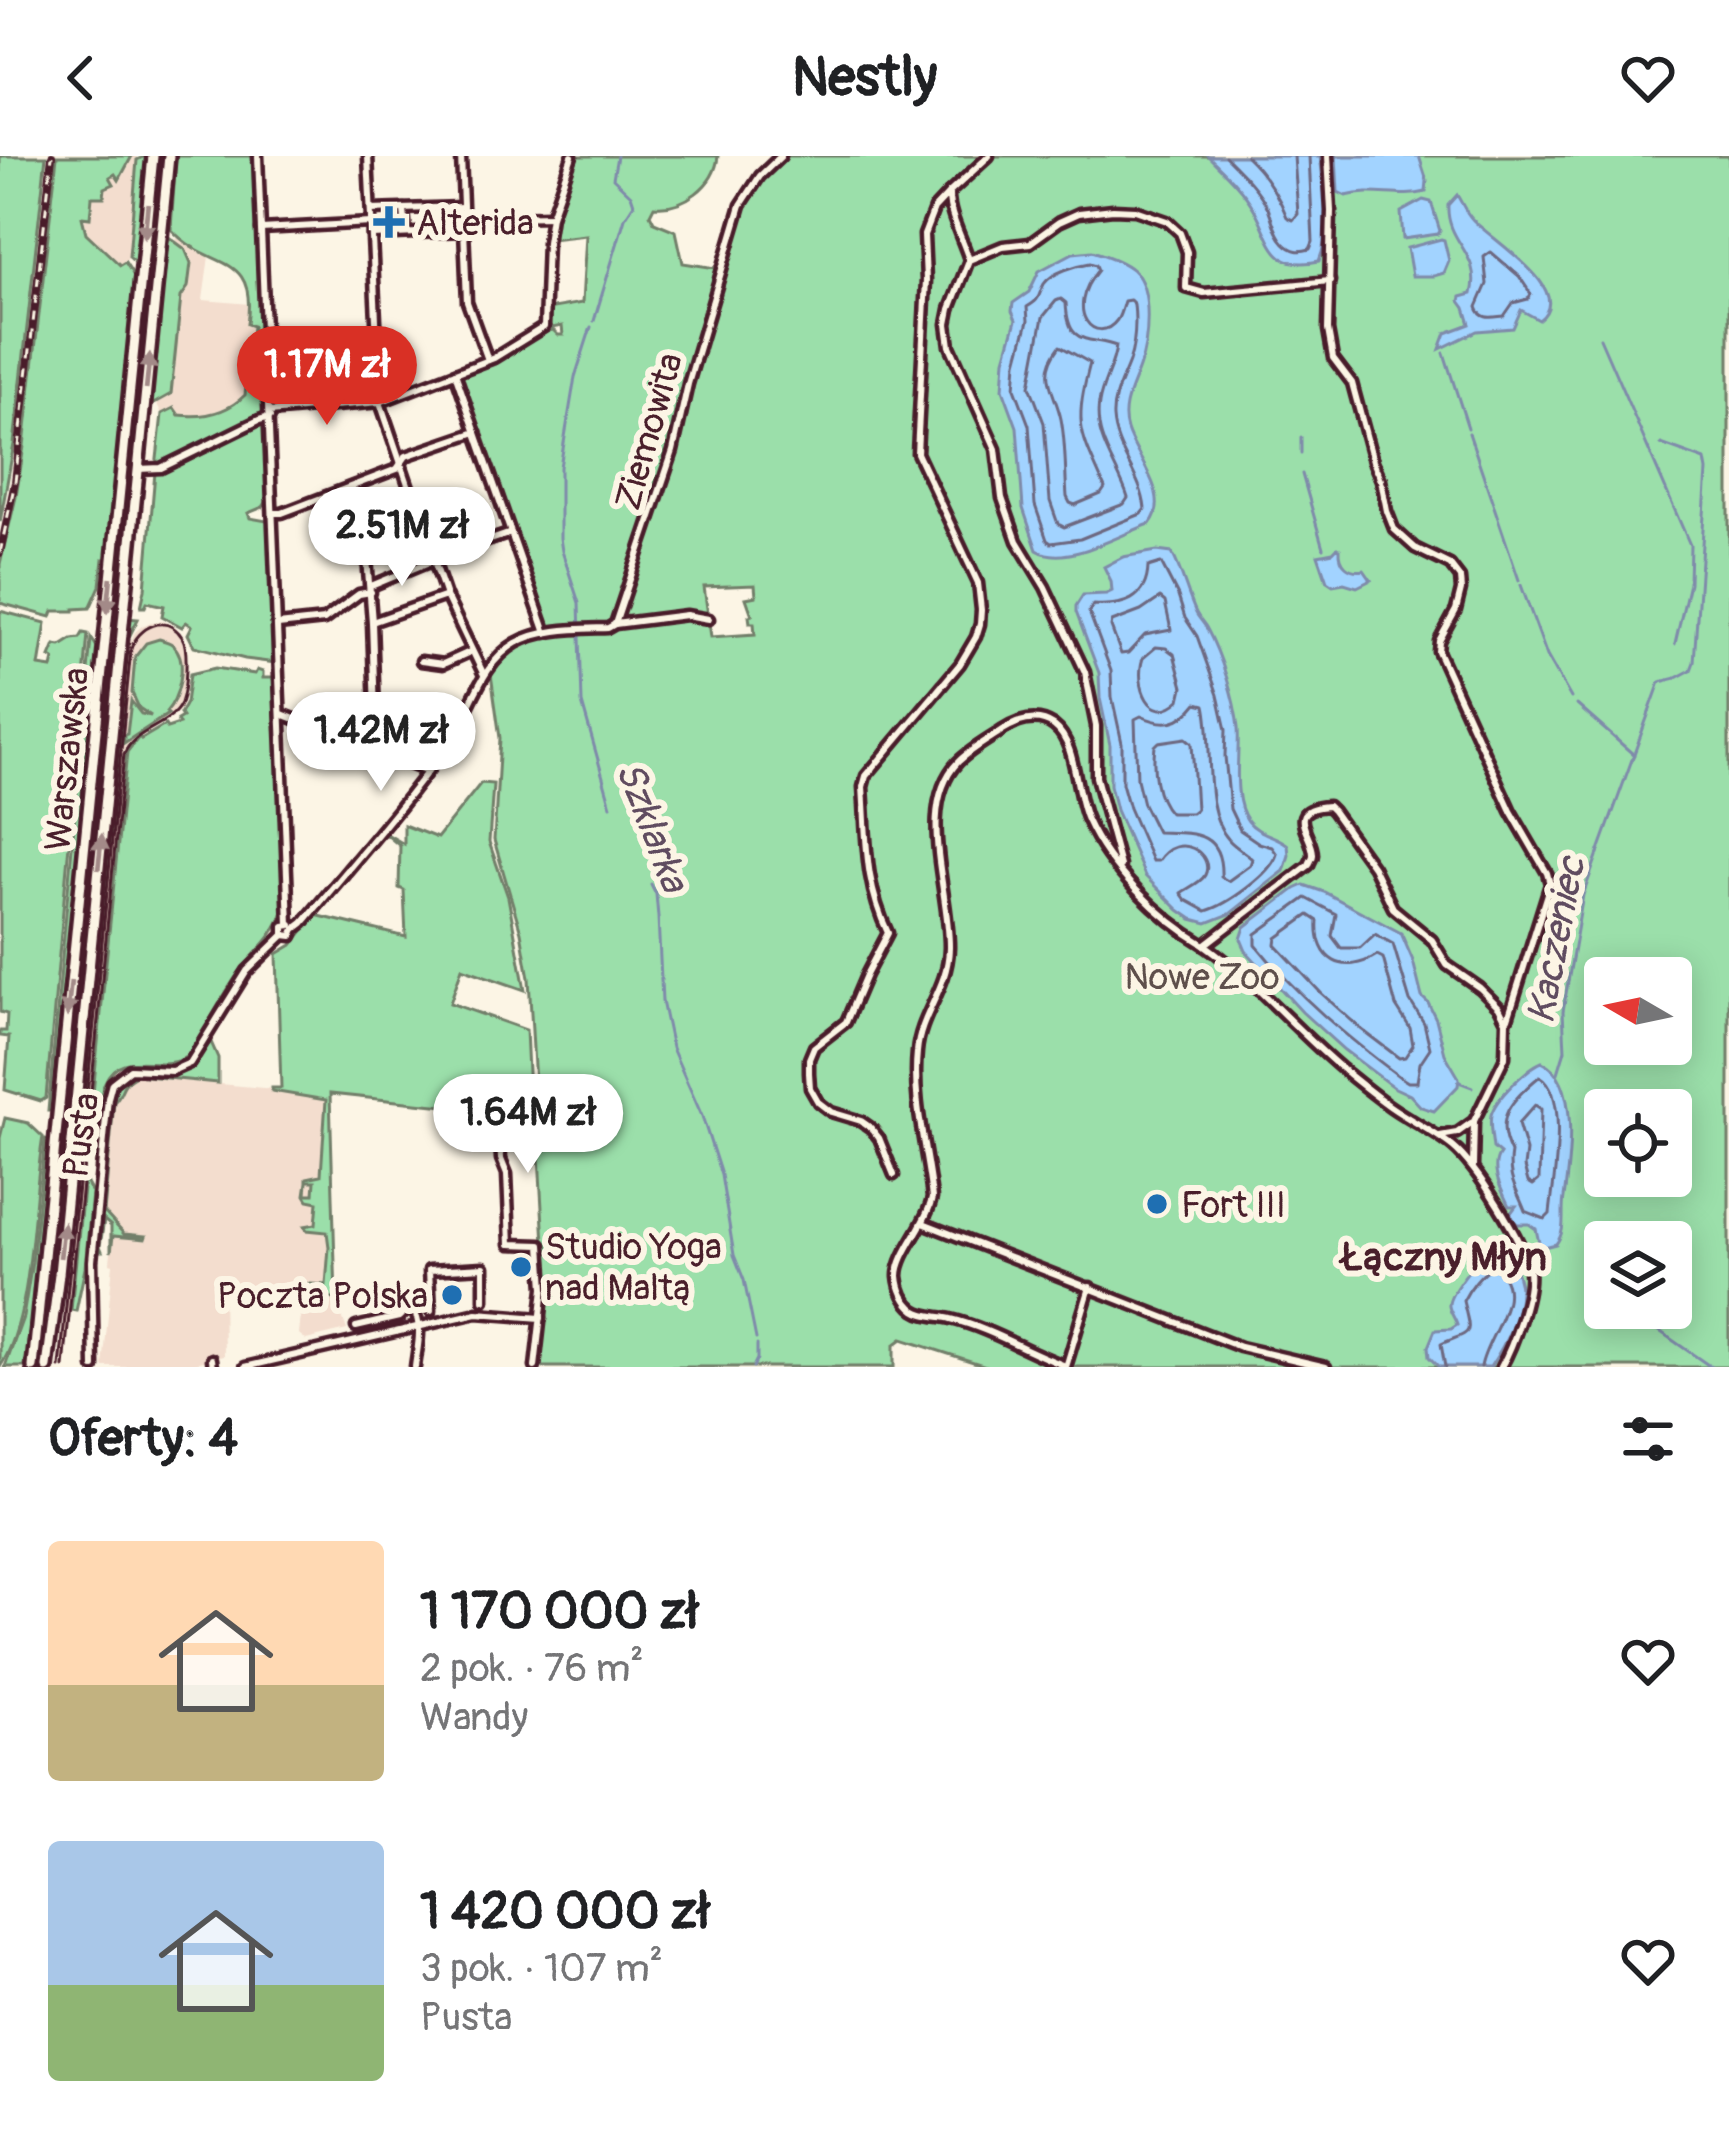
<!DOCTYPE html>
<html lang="pl">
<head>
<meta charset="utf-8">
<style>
	:root { --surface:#fff; --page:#f6f6f6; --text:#202124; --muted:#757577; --accent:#d93025 }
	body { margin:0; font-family:Pangolin,sans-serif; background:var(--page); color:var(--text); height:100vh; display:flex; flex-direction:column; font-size:45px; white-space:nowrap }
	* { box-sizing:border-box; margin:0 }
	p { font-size:39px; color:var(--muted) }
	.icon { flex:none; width:66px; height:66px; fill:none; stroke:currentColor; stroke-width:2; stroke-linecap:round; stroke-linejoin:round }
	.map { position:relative; height:1211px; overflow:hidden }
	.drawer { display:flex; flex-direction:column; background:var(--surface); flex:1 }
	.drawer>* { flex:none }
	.needle { width:78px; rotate:279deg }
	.tools { position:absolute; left:1584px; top:801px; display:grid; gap:24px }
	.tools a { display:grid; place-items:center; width:108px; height:108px; border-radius:12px; background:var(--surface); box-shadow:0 6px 30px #0003; font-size:60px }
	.price { position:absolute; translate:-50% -102px; padding:0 27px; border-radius:42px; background:#fff; color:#222; font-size:39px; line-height:78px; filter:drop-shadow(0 3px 6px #0008) }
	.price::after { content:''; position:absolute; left:50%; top:72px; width:36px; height:27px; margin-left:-18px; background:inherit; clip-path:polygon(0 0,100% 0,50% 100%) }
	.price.current { background:var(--accent); color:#fff }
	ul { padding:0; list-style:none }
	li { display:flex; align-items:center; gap:36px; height:300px; padding:0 48px }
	li span { display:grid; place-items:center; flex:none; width:336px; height:240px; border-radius:12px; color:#555 }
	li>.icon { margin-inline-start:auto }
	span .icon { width:144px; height:144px; fill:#fffc; stroke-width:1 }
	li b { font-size:51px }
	h2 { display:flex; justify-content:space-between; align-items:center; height:144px; padding:0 48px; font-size:51px }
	header { display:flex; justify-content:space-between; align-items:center; height:156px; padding:0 48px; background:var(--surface); font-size:54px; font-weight:700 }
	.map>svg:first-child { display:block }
</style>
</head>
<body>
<header><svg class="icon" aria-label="back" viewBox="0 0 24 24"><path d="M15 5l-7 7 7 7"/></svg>Nestly<svg class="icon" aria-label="heart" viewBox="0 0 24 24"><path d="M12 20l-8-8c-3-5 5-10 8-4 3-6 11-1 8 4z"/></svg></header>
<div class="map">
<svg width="1729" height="1211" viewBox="0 0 1729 1211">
	<rect width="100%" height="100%" fill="#fcf5e5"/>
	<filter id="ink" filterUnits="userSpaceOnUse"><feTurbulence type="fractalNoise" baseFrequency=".00833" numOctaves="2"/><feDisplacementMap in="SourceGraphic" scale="24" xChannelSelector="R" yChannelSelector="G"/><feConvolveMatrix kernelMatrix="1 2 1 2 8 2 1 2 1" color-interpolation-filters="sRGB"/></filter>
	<g filter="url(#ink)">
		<g fill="#f3ddce" fill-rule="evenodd">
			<path d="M126,0H136L138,4L129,101L121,110L86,77L82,46Z"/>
			<path d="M178,81L209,100L203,144L250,148L247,168L253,169L245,239L238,246L202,262L179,259L173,252L162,258L157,248L171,238L181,141L189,126L191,104L185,93L175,86Z"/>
			<path d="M164,465L178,473L187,486L185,540L180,554L133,586L126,601L88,983H85L81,1021L84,1022L65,1206H60L122,565L129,566L127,579L124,580L126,587L165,560H144L132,547L130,563L122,562L130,487L135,476L142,470L151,466ZM155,483H162L174,490L180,501L175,546L165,557H151L146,487Z"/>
			<path d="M132,920L330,938L336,1143L347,1174L306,1184L299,1178L303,1139L256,1131L227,1130L223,1132L224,1200L179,1211H103L113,1108L110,1107L113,1071L103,1061L114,944L124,925Z"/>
		</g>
		<g fill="#9bdfaa" stroke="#727f6a" stroke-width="3" fill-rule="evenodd">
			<path d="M0,0H46L14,288L0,366Z"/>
			<path d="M57,0H132L119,24L115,18L110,21L114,28L105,32L104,41H92L90,62L82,61L86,77L120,109L125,106L134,120L123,266L120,269L109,374L112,377L106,403H103L100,430L90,452L74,453V455H53L51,461L0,447V408L16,341L24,290Z"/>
			<path d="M145,0H150L139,110L129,101L137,4Z"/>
			<path d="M157,0H161L162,3L154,118L139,256L135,253Z"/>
			<path d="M176,0H254L265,232L264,255L246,265L254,264L156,312L162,258L174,252L179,259C205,262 227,257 245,239L253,170L247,168C258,93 209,116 171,73Z"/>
			<path d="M575,0H718C715,30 683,53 654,50L650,58L654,66L676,75L683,107L716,112L657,341L614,465L603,468L548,473L461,224L463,219L498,205L544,176L553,174L558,179H563L562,170L552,172L547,169V153L582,147L586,79L550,83L553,61Z"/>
			<path d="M785,0H1729V1211H989L902,1183L894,1189V1211H538L547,1141L529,822L521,776L494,684L500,582L491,518L503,500L521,487L619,467L672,307L691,228L743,51L757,27ZM755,429L756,440L746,442L752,459L749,460L750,467H754L755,478L711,481L704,431ZM1605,822H1671V888H1605ZM1605,954H1671V1020H1605ZM1605,1086H1671V1152H1605Z"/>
			<path d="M166,79L185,93L191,107L188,131L181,141L171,238L148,251Z"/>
			<path d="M130,267H139L119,469L109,475Z"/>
			<path d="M260,268L265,271L267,345L263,351L248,357L250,362L267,365L269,369L276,507L245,503L194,490L188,478L192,470L186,466L182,471L162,460L164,450L147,446L145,451H141L145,433L155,316Z"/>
			<path d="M0,455L46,467L39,510L52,512L54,503L50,501L55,489L61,490L72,483L80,482L83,477L88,478L46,942L41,945L5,934L9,881L0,880V875H6L7,858L0,856Z"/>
			<path d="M127,462L138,463L127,485L121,540L125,541L81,972L78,970Z"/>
			<path d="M91,482L97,491L93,559L91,560L55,919L58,925L52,955H48Z"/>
			<path d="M159,483C168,486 172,486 177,494C187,510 178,543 166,556L168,558L124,587V579L127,578L131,545L141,558L151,560L139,552L132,537L135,501L146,487Z"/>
			<path d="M110,485C118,511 105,542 109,569L54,1126L42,1211H40L44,1137Z"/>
			<path d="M215,512L255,518L257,514L263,516V522H276L285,754L283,755C275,782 253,797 237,819C220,844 206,871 191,897C164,922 122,887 105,926C98,942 99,965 97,983H93V978L89,977L127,596L139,581L141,583L165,569L167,572L179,568L177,564L182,561L180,558L186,547L190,518Z"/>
			<path d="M481,627L493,628L489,686L508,741L525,834L462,812L450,847L526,874L530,959L330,938L336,1143L295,1138L296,1127L326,1129L329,1091L327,1076L307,1074L304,1070L316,1068L318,1046L308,1044L305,1039L307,1026L306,1038H314L315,1025H307V1022L321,1019L326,944L272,935V932H281L277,798L292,789L315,759L406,781L404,734L399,732L400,690L387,679L380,680L383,676L404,688V669L437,682Z"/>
			<path d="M211,886L218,902V927L136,919C119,928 124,937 114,946L104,1056L124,1078L146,1080L145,1083L113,1080L111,1096V1070L104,1064L100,1090L102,1095H98L110,948C121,891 155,931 186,914C197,908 203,894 211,886Z"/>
			<path d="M5,962L28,967L43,981C32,1044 34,1161 0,1211V982Z"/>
			<path d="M45,983L49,984L50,1004L25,1211H5L23,1161L32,1106Z"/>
			<path d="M84,1022L92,1037L85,1112L76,1155L71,1154Z"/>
		</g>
		<g fill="#a2d3ff" stroke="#7f8baa" stroke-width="3">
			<path d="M1208,0H1320C1324,33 1332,74 1319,105C1270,116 1272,82 1253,51C1241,31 1224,16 1208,0Z"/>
			<path d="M1336,0H1419L1427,25L1426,36C1400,43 1373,32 1346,40L1338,36Z"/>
			<path d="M1457,39C1462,47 1466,57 1473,64C1493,85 1577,135 1539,164L1521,154L1513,172L1477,175L1440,193L1446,177L1470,168L1465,152L1460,145L1461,141L1472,138C1482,97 1446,87 1448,49Z"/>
			<path d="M1423,44L1431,46L1440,75L1438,78L1403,83L1401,56Z"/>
			<path d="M1441,83L1444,84L1449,105L1444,117L1434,120H1412L1407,92Z"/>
			<path d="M1092,95C1105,99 1123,105 1133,114C1154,132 1148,188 1139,212C1132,232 1120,251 1127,274C1135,301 1173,340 1150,368C1120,378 1066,412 1037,394L1023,352L1017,271L1003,233L1005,203L1016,164L1012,155L1013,147L1029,136L1039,115L1073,97Z"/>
			<path d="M1337,392L1340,393C1339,408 1349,417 1364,414L1371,424L1357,431L1344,427L1333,429L1327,425L1318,399L1333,396Z"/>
			<path d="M1157,395L1172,397C1182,415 1187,438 1196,457C1199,463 1204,467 1207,473C1221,499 1235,543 1238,572C1240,598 1231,643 1248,665C1258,678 1276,679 1288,689L1289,699L1284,715L1230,758L1207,767L1192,763L1179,754L1145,720L1116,654L1110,629V589L1100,542L1099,517L1076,456V450L1083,439L1106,438L1112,435L1111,425L1104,411L1123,401Z"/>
			<path d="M1304,729L1324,736L1401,777L1413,805L1422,841L1428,847L1436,863L1445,898L1459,922L1458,930L1434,955L1421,951L1410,939L1393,931L1344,894L1302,856L1246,795L1241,783L1245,771L1295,733Z"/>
			<path d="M1542,906C1581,923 1569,1007 1564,1042C1561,1059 1567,1073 1556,1088L1544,1091L1539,1087L1536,1073L1529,1068H1517L1510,1058L1516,1050H1509C1502,1035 1489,1012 1500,998L1493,992C1492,982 1489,969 1491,959C1495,943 1527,912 1542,906Z"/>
			<path d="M1496,1083L1507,1085L1509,1088L1505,1104L1515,1107C1515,1118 1521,1124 1520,1136C1519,1161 1504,1190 1490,1211H1439L1429,1201L1428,1191L1435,1174L1451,1173L1457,1169C1455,1162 1450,1157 1449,1150C1447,1137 1486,1093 1496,1083Z"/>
		</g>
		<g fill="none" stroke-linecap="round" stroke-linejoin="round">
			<g stroke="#6d6780" stroke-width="3">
				<path d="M1225,0C1241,16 1258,32 1268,52C1273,64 1275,78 1284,87C1293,96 1300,96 1310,93L1313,86L1309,0"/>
				<path d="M1246,0C1265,18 1278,38 1287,61L1293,64L1298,58L1294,0"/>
				<path d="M1491,96L1519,120L1531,138L1528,143L1513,147L1504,160C1493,161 1481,165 1477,151L1487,128L1484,101Z"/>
				<path d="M1090,107L1096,109L1098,114C1062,157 1097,191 1117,164C1121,158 1122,151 1124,145L1130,144L1134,148C1136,167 1135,188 1129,206C1122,225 1112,241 1113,262C1115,295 1142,320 1145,353L1141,358L1080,383L1051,387L1047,384L1035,349L1029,269L1015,232L1017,206L1028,165L1027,151C1042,142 1037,141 1044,128C1052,116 1077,109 1090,107Z"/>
				<path d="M1061,143L1066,147C1068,192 1089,180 1116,190C1114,210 1102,227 1099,247C1093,283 1118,310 1128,342L1124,348L1064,371L1058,368L1050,345L1044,267L1030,230L1043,161L1056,145Z"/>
				<path d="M1060,190L1090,207C1074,270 1079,274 1105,332L1101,338L1075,349L1070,347L1067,341C1065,316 1066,288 1061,263C1055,234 1037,220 1060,190Z"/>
				<path d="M1161,407L1178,440L1185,462L1197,480L1218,539L1226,574L1225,600L1230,653L1240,674L1259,687L1272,691L1277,698C1271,718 1227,749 1206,755L1186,744L1181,737C1187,732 1201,727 1205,719C1215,699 1179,673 1158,705H1152L1129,652L1122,627V587L1112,541L1111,515L1089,456L1093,449C1123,451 1147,444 1148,411Z"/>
				<path d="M1160,442L1165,446L1171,474L1145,479L1128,497L1121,498L1111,471L1112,466L1141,455Z"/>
				<path d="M1156,491L1166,492L1174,498L1183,531L1180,544C1150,572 1134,528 1143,502Z"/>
				<path d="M1197,547L1205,549C1214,588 1201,653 1229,684C1235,691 1245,696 1252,703L1250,709L1228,725L1221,721C1223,673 1190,677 1157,676L1143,648L1137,623L1135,563L1141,560C1165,571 1181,568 1197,547Z"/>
				<path d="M1186,582L1192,587L1196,653L1191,657H1170C1155,641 1152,612 1155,590L1159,586Z"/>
				<path d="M1306,742L1336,758L1332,780L1341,792H1360L1375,778L1393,788L1410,845L1424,867L1430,892L1420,907L1417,926H1408L1400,921C1348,882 1297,840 1256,789V778Z"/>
				<path d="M1309,759L1318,765C1315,805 1344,820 1377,799L1383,802L1396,850L1410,872L1413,889L1405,901L1399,902L1361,873L1321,837L1276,789L1277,782Z"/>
				<path d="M1540,920C1570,937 1553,1026 1550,1058L1545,1063L1525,1055C1516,1032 1507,1022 1511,997C1493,962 1512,943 1540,920Z"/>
				<path d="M1535,949L1541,953L1539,1024L1533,1029L1528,1026L1524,1011L1526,995L1518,968Z"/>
				<path d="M1445,1211L1441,1188C1473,1174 1472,1182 1463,1145C1469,1133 1481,1116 1493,1110C1530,1137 1486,1179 1481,1211"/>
			</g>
			<g stroke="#7f8baa" stroke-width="3">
				<path d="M594,165L625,62L634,48L631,39L613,22L617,0"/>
				<path d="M591,171L575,221L560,311V382L562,395L579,447L582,547L611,650"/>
				<path d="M1600,182L1690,389L1689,427L1675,488"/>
				<path d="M1444,197L1468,272"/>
				<path d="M1469,277L1519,424"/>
				<path d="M1301,281V297"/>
				<path d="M1302,318L1323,392"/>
				<path d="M1521,429L1547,500L1571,542"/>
				<path d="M1577,549L1634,599"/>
				<path d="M651,728L656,738L658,761L662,845L672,892L702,960L721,1019L734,1099L744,1124L756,1183"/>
				<path d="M1558,917L1565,894L1563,855L1583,739L1660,526L1676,522L1691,514L1694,506L1707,315L1705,304L1661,288"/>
				<path d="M1459,926L1472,931"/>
				<path d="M1658,1174L1711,1211"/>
				<path d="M753,1211L757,1203V1189"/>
			</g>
			<g stroke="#4a1f2b" stroke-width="15">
				<g id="street">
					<path d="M258,0L289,768"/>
					<path d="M368,0L380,246L446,440L484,519"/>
					<path d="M461,0L467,146L488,204"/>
					<path d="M1328,0L1331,55L1328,174L1333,202L1352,227L1373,305L1381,324L1387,355L1394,373L1415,392L1450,409L1460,422L1461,434L1456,454L1439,485L1438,495L1511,655L1547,717L1550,728L1508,862"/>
					<path d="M949,37L989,0"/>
					<path d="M404,53L406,77"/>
					<path d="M371,54L462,51"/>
					<path d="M462,62L551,60"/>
					<path d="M261,73L371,67"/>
					<path d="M372,79L463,75"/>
					<path d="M455,217L546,477"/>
					<path d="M269,256L380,246L494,202L544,171L547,86L551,60L572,0"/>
					<path d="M138,313L161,312L259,264L270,261"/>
					<path d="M352,331L365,376L372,466L375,557L362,588"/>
					<path d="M273,357H282L397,313L406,300L476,276"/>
					<path d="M371,430L441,401L511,377"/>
					<path d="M372,466L446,440"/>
					<path d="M615,468L673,295L688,228L741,49L760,20L781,0"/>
					<path d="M278,469L324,464L359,438L371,436"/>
					<path d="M421,505L443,508L472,495"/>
					<path d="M282,558L427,615"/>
					<path d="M1120,710L1096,621V570L1085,516L1045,431L1017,385L1002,342L996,293L950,190L947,168L950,153L969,104L1003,90L1030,87L1059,66L1079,57L1113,53L1135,54L1167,65L1180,77L1187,96L1186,132L1204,137L1330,125"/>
					<path d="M284,779L292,780L295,773L303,767C352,708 405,649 449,586C472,553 480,508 516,487C542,472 579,473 608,472L615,468L686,459L709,463"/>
					<path d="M504,965L505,980L500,981L501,1003L507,1018L510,1088L541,1089L544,1132L535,1211"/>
					<path d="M1440,980L1457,977L1471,967"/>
					<path d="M1473,1011L1474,965L1505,901L1506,865L1499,851L1480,832L1447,809L1432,784L1393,752L1373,711L1333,655L1328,650C1281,653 1314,679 1313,699C1313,702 1310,705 1309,709L1205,789C1255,825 1294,872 1341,912C1357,925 1374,939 1391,951C1411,965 1435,976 1453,991C1476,1010 1524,1085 1529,1115C1532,1138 1513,1190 1501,1211"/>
					<path d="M894,1019L879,982L871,972L861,965L831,956L818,946L810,932L809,917V903L814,891L846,866L866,819L888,777C864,726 867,686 863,631L866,620L960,508L976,481L980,468L981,454L978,427L917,297L926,124L924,79L934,53L949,37C948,58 963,83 969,104"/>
					<path d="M923,1067L1240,1191L1326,1211"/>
					<path d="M431,1155L429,1114L484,1111V1144"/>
					<path d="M356,1171L399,1161L406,1154H413C424,1169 417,1193 415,1211"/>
					<path d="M212,1203L213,1211"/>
					<path d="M1066,1210C1027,1196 992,1173 951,1163C940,1160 925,1161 915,1154C905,1146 899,1133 898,1120C898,1097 927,1068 932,1042C927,995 912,944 917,896C920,858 948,833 949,792C950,735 915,651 958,606C971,593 988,584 1003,574C1019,564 1037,558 1054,570C1077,587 1075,638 1087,664C1109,713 1159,762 1205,789"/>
					<path d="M94,1211L92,1105L108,942L112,927L130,913L172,915L190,907L247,815L284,779V770L291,769"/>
					<path d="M245,1211L477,1157L541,1162"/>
					<path d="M1066,1211L1090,1131"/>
				</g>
			</g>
			<g stroke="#4a1f2b" stroke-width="18">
				<g id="secondary">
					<path d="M33,1211L153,0"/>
					<path d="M47,1211L59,1118L169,0"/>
				</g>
			</g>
			<use href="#street" stroke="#fcf5e5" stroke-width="6"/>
			<use href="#secondary" stroke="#fcf5e5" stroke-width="9"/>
			<path stroke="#4a1f2b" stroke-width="3" d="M60,1211L131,493C138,471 166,456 182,481C189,492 186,534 181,547C170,571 135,572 124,598L64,1211"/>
			<g stroke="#4a1f2b" stroke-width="8">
				<path id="rail" d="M0,397L15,326L52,0"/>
			</g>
			<use href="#rail" stroke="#fcf5e5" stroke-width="3" stroke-dasharray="9" stroke-linecap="butt"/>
		</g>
		<defs><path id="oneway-solid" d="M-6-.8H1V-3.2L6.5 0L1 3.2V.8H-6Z" transform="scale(3)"/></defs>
		<g fill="#a38a88">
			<use href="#oneway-solid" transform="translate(146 65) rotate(96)"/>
			<use href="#oneway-solid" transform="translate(148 215) rotate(-84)"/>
			<use href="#oneway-solid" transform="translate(109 439) rotate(96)"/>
			<use href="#oneway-solid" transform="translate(100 696) rotate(-84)"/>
			<use href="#oneway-solid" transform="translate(69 843) rotate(96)"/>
			<use href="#oneway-solid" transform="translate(62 1084) rotate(-84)"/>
		</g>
	</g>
	<g fill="#1f6fb2" stroke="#fcf5e5" stroke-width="4.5">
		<path d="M383 48h12v12h12v12h-12v12h-12v-12h-12v-12h12z"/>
		<circle cx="1157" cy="1048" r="12"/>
		<circle cx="521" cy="1111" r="12"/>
		<circle cx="452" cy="1139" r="12"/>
	</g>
	<g text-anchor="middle" stroke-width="12" stroke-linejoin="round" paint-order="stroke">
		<g font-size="36" fill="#4a1f2b" stroke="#fcf5e5" text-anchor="start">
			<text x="416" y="79">Alterida</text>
			<text x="1181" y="1061">Fort III</text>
			<text x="545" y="1103">Studio Yoga<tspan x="545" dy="41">nad Maltą</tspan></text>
			<text x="428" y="1152" text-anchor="end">Poczta Polska</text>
		</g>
		<g font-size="36" fill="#4a1f2b" stroke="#fcf5e5">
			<text transform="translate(648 275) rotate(-74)" y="13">Ziemowita</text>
			<text transform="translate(66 603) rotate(-84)" y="13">Warszawska</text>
			<text transform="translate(80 979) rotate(-82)" y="13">Pusta</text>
		</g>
		<g font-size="36" fill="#5e4f4b" stroke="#fcf5e5">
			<text x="1202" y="833">Nowe Zoo</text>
		</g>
		<g font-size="39" font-style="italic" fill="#604c60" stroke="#fcf5e5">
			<text transform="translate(653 670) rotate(69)" y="14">Szklarka</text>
			<text transform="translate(1555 784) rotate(-79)" y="14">Kaczeniec</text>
		</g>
		<g font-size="39" font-weight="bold" fill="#4a1f2b" stroke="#fcf5e5">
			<text x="1444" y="1114">Łączny Młyn</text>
		</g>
	</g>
</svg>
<div class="tools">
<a><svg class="needle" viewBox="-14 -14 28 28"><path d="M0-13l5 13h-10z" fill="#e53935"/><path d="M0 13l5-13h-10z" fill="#757577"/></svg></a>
<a><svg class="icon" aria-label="locate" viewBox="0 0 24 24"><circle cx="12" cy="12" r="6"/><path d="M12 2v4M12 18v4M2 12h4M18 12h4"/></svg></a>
<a><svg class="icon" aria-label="layers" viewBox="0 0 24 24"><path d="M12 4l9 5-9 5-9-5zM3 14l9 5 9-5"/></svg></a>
</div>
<b class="price current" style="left:327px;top:272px">1.17M zł</b>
<b class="price" style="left:402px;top:433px">2.51M zł</b>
<b class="price" style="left:381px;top:638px">1.42M zł</b>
<b class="price" style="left:528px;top:1020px">1.64M zł</b>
</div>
<section class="drawer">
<h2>Oferty: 4<svg class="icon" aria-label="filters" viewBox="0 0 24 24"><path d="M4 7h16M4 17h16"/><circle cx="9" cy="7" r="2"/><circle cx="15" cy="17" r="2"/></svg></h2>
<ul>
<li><span style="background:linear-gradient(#ffd9b3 60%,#c2b280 0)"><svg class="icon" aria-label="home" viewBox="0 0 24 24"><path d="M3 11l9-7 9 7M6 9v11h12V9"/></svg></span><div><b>1 170 000 zł</b><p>2 pok. · 76 m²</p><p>Wandy</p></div><svg class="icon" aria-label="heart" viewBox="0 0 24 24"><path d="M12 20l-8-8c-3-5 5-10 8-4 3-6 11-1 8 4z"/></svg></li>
<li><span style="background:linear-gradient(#a9c7e8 60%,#8fb573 0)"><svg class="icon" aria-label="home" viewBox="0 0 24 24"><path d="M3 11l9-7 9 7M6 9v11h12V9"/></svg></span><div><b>1 420 000 zł</b><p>3 pok. · 107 m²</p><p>Pusta</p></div><svg class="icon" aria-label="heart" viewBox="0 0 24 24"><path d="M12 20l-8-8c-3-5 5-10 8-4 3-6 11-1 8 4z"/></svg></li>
</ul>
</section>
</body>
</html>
